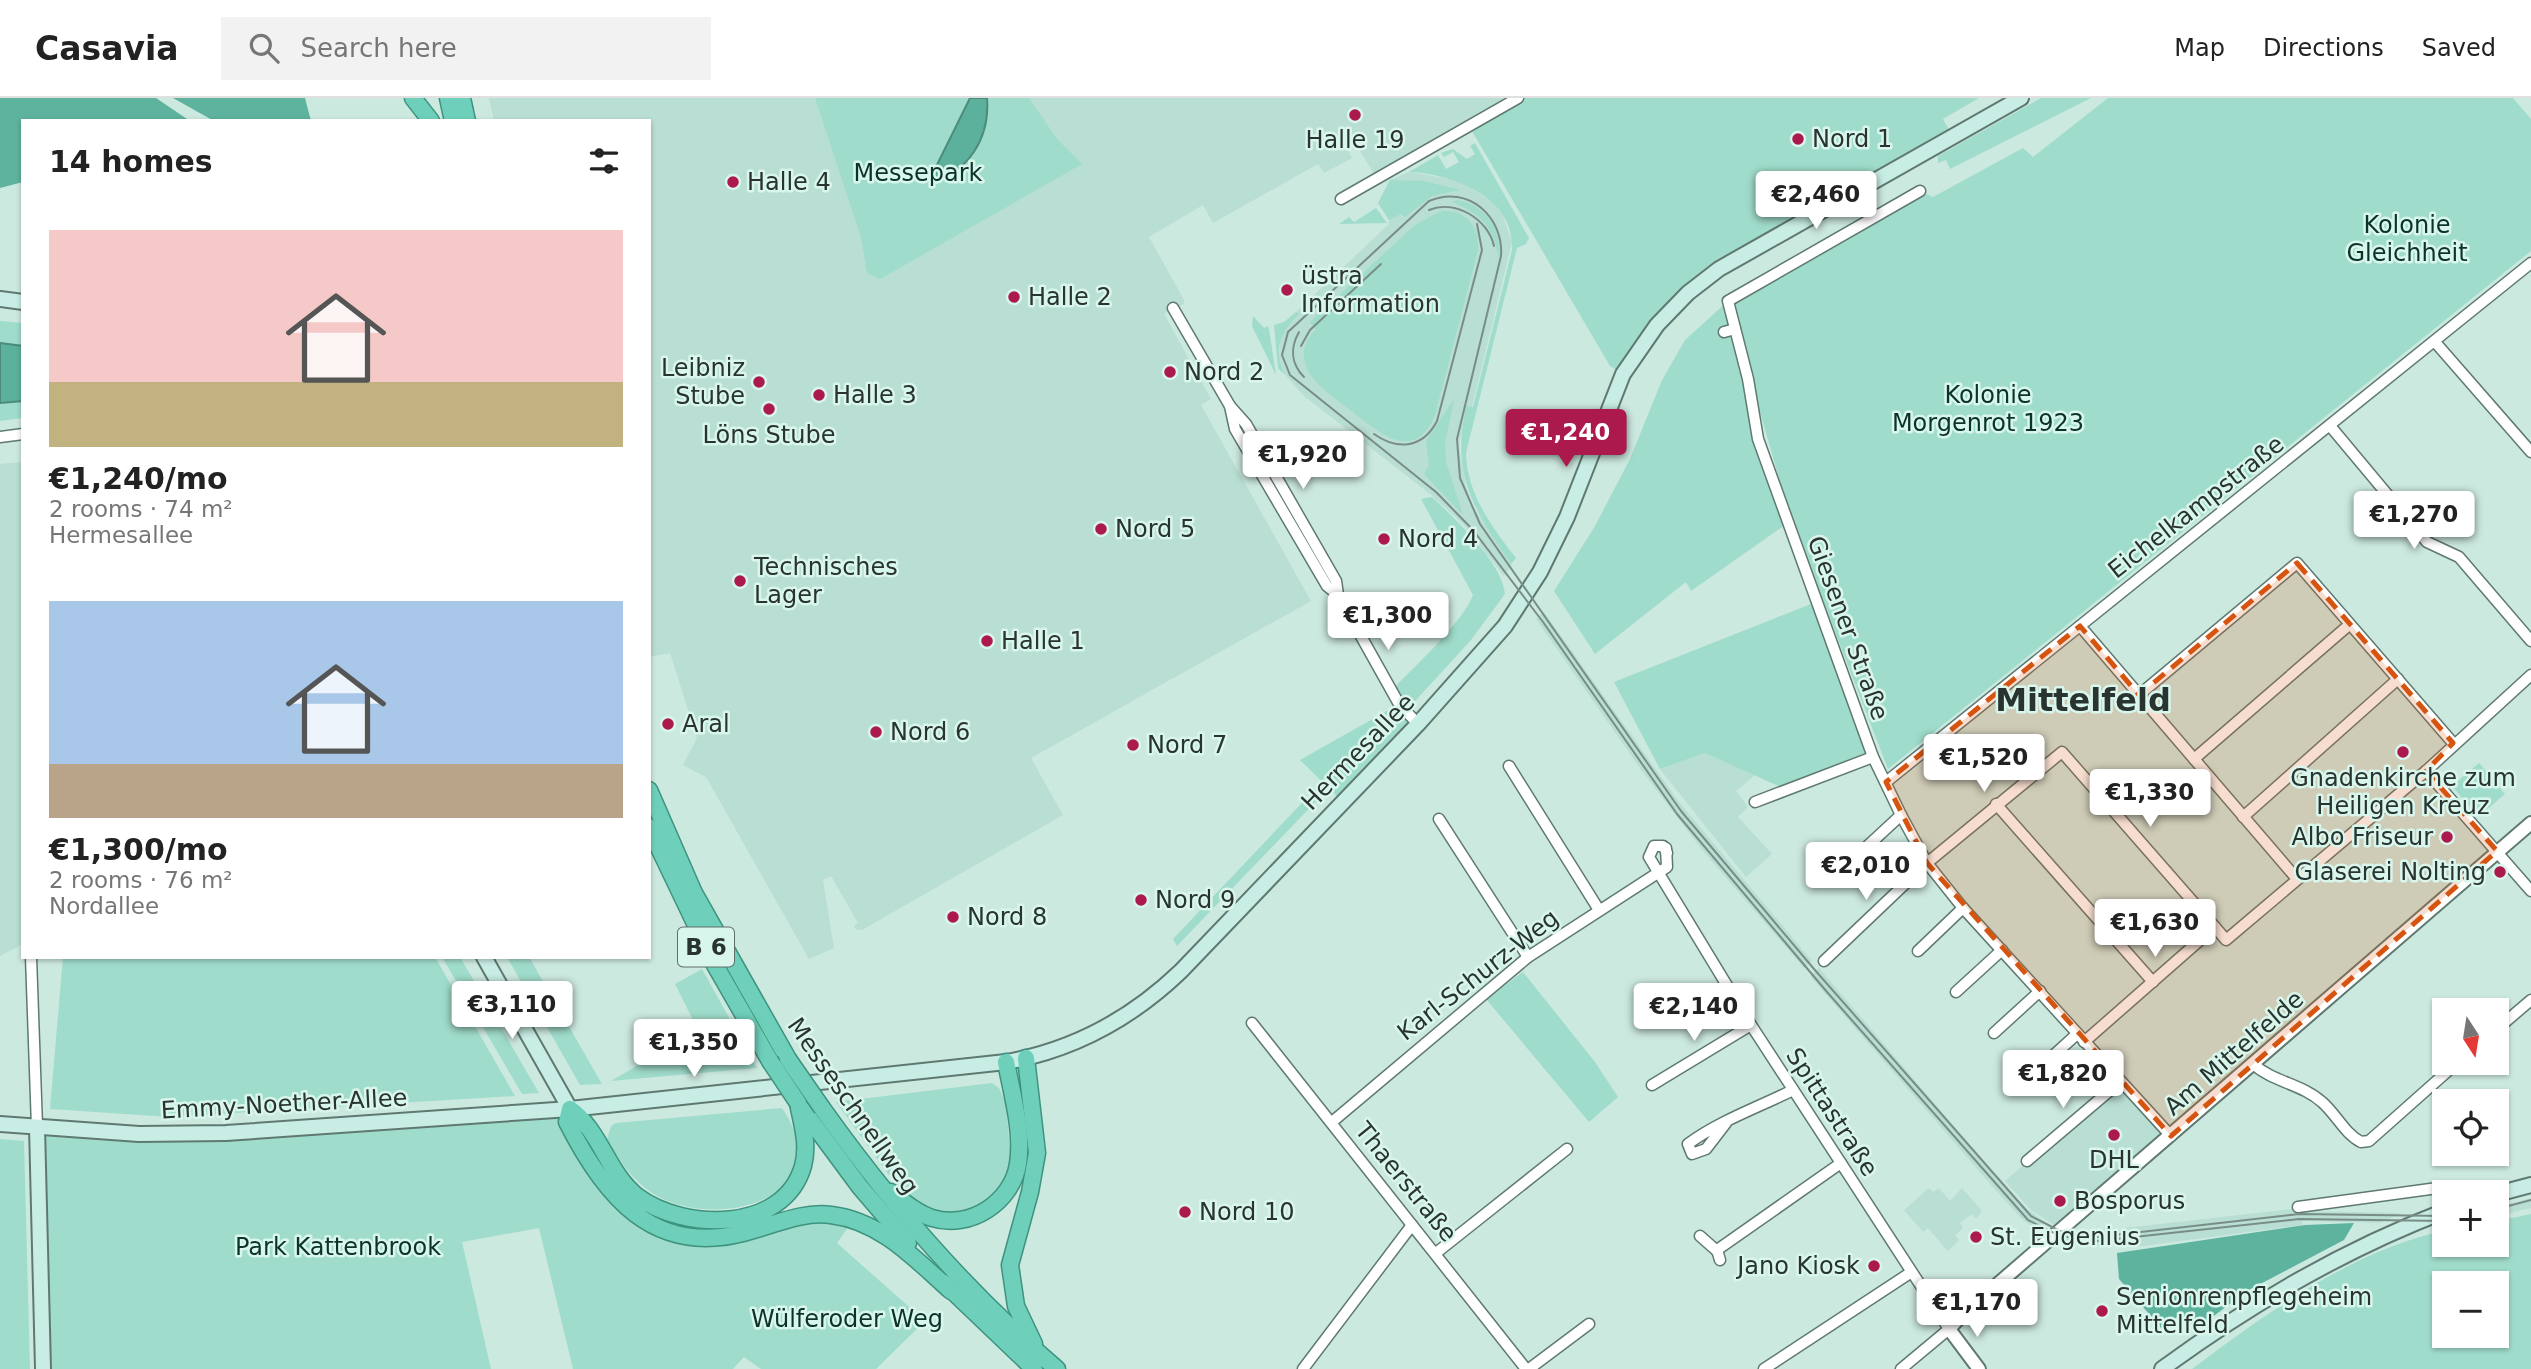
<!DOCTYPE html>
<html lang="en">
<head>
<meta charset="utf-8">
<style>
	:root { --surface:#fff; --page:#f2f2f2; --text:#222; --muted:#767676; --line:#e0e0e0; --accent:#ab194d }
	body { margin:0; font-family:"DejaVu Sans",sans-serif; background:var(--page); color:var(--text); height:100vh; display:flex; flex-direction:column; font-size:26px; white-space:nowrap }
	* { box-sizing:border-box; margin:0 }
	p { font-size:23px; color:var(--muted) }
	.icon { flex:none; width:38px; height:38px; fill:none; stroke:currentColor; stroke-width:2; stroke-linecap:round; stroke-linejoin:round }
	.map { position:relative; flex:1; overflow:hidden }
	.drawer { position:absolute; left:21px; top:21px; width:630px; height:840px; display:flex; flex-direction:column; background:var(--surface); border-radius:0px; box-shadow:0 2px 5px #0004 }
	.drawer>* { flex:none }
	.needle { width:46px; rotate:168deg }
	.controls { position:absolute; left:2432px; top:900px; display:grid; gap:14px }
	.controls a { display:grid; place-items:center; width:77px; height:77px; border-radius:0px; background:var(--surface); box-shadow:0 2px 5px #0004; font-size:35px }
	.price { position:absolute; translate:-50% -60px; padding:0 16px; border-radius:7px; background:#fff; color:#222; font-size:23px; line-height:46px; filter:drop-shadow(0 2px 4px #0008) }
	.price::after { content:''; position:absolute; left:50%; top:42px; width:21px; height:16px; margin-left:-10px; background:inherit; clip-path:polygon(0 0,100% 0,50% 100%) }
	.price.current { background:var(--accent); color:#fff }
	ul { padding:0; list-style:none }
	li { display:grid; align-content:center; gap:14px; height:371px; padding:0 28px }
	li span { display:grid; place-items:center; height:217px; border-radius:0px; color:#555 }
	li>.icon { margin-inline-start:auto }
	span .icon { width:126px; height:126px; fill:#fffc; stroke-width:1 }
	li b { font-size:30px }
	h2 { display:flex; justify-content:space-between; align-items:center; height:84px; padding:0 28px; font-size:30px }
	header { display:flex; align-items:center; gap:42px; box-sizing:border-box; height:98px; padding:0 35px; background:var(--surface); border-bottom:2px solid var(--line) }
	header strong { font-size:33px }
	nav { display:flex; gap:38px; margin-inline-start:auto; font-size:24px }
	.search { width:490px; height:63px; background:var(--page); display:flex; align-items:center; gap:18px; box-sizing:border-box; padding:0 24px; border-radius:0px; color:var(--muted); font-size:26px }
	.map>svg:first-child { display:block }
</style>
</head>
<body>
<header>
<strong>Casavia</strong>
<div class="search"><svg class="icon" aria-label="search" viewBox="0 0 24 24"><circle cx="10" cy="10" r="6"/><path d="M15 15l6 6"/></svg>Search here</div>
<nav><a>Map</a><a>Directions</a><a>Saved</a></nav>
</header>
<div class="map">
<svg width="2531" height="1271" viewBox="0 0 2531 1271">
	<rect width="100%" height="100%" fill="#cce9e0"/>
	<g fill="#b9ded3">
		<path d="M489,0H1518L1377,81L1356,46L1347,51L1352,60L1324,75L1318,66L1213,125L1203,107L1149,139L1184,202V206L1164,216L1211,301L1201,307L1311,503L1031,660L1063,717L862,832H856L854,828L858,825L831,778L823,782L834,850L809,861L706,679L683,667L697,640L670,555L649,559V23H494Z"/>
		<path d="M1409,74L1456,82L1472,90L1492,104L1502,116L1512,144L1472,309L1466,308L1459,348L1466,389L1472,407L1512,467L1504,478L1463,426L1429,395L1304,298L1286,278L1279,263L1280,238L1285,229L1299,216L1296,214L1388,127L1389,122L1378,105L1390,82Z"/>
		<path d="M23,364V846L0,858V366Z"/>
		<path d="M1544,514L1679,704L1812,863L1804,870L1703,753L1642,673L1536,521Z"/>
		<path d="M1705,655L1755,677L1736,693L1748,709L1738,719L1772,756L1746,779L1660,671Z"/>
		<path d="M1819,870L1999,1081L2027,1111L2047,1125L2037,1133L2020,1119L1992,1088L1810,878Z"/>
		<path d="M2120,984L2171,1038L2060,1131L2031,1112L2005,1083Z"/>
		<path d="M1929,1090L1933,1094L1939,1090L1950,1103L1962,1090L1982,1113L1976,1121L1972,1116L1960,1125L1963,1130L1955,1137L1959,1142L1948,1153L1928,1130L1923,1134L1904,1112Z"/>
		<path d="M2531,1100V1110L2497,1118V1109Z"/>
		<path d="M2301,1110L2302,1113L2402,1115L2380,1125L2302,1123V1127L2136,1149L2135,1143L2096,1148L2059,1142L2067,1133L2098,1137L2124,1134V1130Z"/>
	</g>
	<g fill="#a0dccb" fill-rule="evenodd">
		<path d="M815,0H1029L1057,41L1082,66L880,181L867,175L861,139Z"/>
		<path d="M1518,0H1979L1943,21L1953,39L1688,195L1623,276L1610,268L1469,28Z"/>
		<path d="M2041,0H2091L1950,71L1946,62L1938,65V58Z"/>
		<path d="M2108,0H2513L2531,21V153L1888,671L1789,415L1737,234L1758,341L1788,425L1691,493L1686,484L1595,556L1554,493L1595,428L1630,361L1662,282L1685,242L1728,203L1920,93L1933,99L2023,50L2033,59Z"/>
		<path d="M1475,45L1529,140L1526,146L1517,150L1466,355C1467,396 1492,429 1516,460L1511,466C1473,411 1451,377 1466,308L1473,309L1512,152C1515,99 1453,76 1409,74L1438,57L1446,71L1459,64L1453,54L1444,59L1441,55L1453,51L1467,61L1475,56L1470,48Z"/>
		<path d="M1390,82L1424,83L1460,92L1432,98L1405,119L1401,116L1389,122L1378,105Z"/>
		<path d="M1457,102C1486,107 1502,131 1499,160C1493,129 1482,116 1452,104Z"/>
		<path d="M1376,110L1387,125L1339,126L1349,119L1354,124Z"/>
		<path d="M1441,113C1465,111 1480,128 1478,152L1435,317C1414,368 1377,333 1349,311C1334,299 1311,285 1305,265C1301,252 1307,240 1316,231L1310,224L1415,127Z"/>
		<path d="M1296,214L1299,216C1280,234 1272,253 1286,278L1278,270L1274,227L1284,224Z"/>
		<path d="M1253,218L1264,230L1268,228L1269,231L1276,277L1252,228Z"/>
		<path d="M0,223L23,225V248L0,245Z"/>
		<path d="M1454,301L1445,346L1446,364L1463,417L1424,376L1429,368L1426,343Z"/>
		<path d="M23,303V320L0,323V305Z"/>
		<path d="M1432,399C1455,421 1502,464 1505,496L1471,542L1406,613L1418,626L1342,703L1300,662L1399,606L1392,592C1413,570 1463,524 1473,497L1421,401Z"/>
		<path d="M1816,504L1873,659L1787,692L1705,655L1660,671L1614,584Z"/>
		<path d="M2479,665L2505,696L2478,719L2452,688Z"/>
		<path d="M1317,689L1323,696L1177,848L1173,841Z"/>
		<path d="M63,859H435L515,998L169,1019L50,1011Z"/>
		<path d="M442,859H460L539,995L522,996Z"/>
		<path d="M507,859H529L602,986L580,987Z"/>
		<path d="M702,871L757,970L611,983L698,932L675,886Z"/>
		<path d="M1523,874L1595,964L1618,999L1589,1024L1486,901Z"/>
		<path d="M992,985L999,990L1006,1005L1011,1066L998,1096L973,1114L940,1117L905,1099L836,1004Z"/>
		<path d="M782,1010C843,1100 715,1135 652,1095C631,1081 619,1062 607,1041L611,1028L616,1025Z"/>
		<path d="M570,1011L603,1087L684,1137L788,1121L853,1122L837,1145L925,1223L876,1271H761L744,1259L733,1271H573L539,1130L462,1144L491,1271H43L37,1029L139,1036Z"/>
		<path d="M0,1041L24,1043L30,1271H0Z"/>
		<path d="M2531,1116V1271H2192C2261,1219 2357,1149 2445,1133V1146H2497V1123ZM2445,1185H2497V1237H2445Z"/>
	</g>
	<g fill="#5eb39e">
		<path d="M0,0H156L190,23H23V84L0,90Z"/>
		<path d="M173,0H305L311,23H214Z"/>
		<path d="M2354,1125L2344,1142L2247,1193L2195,1232L2182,1215L2162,1231L2119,1181L2117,1155L2305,1127Z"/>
	</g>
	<g fill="#5cb19c" stroke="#4d8c7c" stroke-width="2">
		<path d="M970,0H987C990,39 969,76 929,83Z"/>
		<path d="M0,245L23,248V303L0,305Z"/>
	</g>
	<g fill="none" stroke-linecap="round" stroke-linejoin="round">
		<g stroke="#5f7971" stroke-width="13">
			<g id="minor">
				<path d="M1920,93L1728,203L1748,281L1758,341L1873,659L1901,717L1927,765L1963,810L2171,1038"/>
				<path d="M1341,101L1518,0"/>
				<path d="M1173,210L1230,308L1246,326L1336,483L1338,497"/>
				<path d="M1724,234L1735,231"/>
				<path d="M2435,244L2531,354"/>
				<path d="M1230,308L1235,331L1327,488L1338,497L1399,606L1418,626"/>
				<path d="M2331,329L2427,444L2459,459L2531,543"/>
				<path d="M0,339L23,336"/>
				<path d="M2080,528L2297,781"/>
				<path d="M2139,597L2297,465L2453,645"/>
				<path d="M2194,661L2349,527"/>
				<path d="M1509,668L1599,812"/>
				<path d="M2426,673L2531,793"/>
				<path d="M1886,684L2531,165"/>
				<path d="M1755,704L1873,659"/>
				<path d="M1996,706L2153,884"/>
				<path d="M2243,719L2398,581"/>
				<path d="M1439,721L1528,859"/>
				<path d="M1667,755L1663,748H1654L1649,759L1751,927L1949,1231L1901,1271"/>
				<path d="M1845,769L1901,717"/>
				<path d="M1918,853L1963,810"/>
				<path d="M31,859L37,1029"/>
				<path d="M1824,863L1927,765L2062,654L2215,829"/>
				<path d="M1956,894L2002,852"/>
				<path d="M1252,925L1526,1271"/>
				<path d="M2497,931L2531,902"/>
				<path d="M1994,935L2040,893"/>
				<path d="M2084,944L2215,829L2226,842L2426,673L2531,577"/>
				<path d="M2253,966C2273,984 2302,986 2322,1004C2336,1016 2345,1036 2361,1044L2369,1043L2458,964"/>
				<path d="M2033,976L2077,936"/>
				<path d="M1652,987L1751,927"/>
				<path d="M1332,1024L1528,859L1667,769L1666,750"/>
				<path d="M1726,1025L1706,1051L1692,1056L1688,1046C1719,1023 1759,1009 1793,992"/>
				<path d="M2027,1063L2120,984"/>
				<path d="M2298,1109L2445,1089L2447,1094"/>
				<path d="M1700,1138L1717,1153"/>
				<path d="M1436,1155L1567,1051"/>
				<path d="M1720,1162L1717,1152L1841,1065"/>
				<path d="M1303,1271L1412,1127"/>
				<path d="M1529,1271L1589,1226"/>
				<path d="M1764,1271L1910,1175"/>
			</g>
		</g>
		<g stroke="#5f7971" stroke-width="16">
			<path id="tertiary" d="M1979,1271L1949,1231L1962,1217L2531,725"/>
		</g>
		<g stroke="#5f7971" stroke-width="18">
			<g id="secondary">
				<path d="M0,201L23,204"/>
				<path d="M484,859L570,1011"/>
				<path d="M0,1026L139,1036L226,1035L570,1011L1006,964C1074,952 1131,921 1181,873L1418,626L1505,528L1540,474L1567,419L1623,276L1657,227L1688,195L1719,171L2021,0"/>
				<path d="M37,1029L43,1271"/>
				<path d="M2497,1096L2531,1087"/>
				<path d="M2162,1271C2249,1207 2343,1152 2445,1113"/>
			</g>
		</g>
		<g stroke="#3e927e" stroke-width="19">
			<g id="trunk">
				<path d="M413,0L431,23"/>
				<path d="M448,0L453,23"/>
				<path d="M462,0L467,23"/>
				<path d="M649,692L694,795L788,961"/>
				<path d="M649,729L715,867L770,963"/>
				<path d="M1026,960L1037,1055L1030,1094L1010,1167L1016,1208L1034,1246"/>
				<path d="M798,1005C802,1026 809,1046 803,1068C784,1135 684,1133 638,1099C607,1075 601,1033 570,1011L567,1024C604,1097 652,1158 743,1135C772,1128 801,1113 831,1117C881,1123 915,1161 951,1193"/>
				<path d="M822,1010C891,1107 966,1194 1057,1271"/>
				<path d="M803,1012L860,1089L908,1145"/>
				<path d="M891,1094C904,1104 917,1115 932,1120C970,1132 1012,1104 1018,1066C1023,1032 1012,996 1006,964"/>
				<path d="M944,1185L1034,1271"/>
			</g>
		</g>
		<use href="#minor" stroke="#fff" stroke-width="10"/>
		<use href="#tertiary" stroke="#fff" stroke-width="12"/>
		<use href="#secondary" stroke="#c8ede5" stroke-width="14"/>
		<use href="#trunk" stroke="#6ed0ba" stroke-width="16"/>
		<g stroke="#798d87" stroke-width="2">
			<path d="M1429,112C1455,101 1488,121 1494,148"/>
			<path d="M1299,234C1290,250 1291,266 1304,279"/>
			<path d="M1301,248L1310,232L1381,166"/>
			<path d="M1374,336C1398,353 1423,350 1437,323L1482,152L1477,126"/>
			<path d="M2497,1111L2531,1102"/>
			<path d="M2445,1118L2299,1116L2088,1140L2060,1133L2031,1118L1814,871L1681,713L1480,426L1460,380L1457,341L1501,158C1504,119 1468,86 1429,103L1288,234L1282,257L1290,277L1436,394L1473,432L1543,524L1677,716L1827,894L2028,1122L2056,1136L2088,1144L2299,1121L2445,1123"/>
		</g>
		<g stroke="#3e927e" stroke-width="19" stroke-linecap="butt">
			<g id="trunk-bridge">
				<path d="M788,961L822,1010"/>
				<path d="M770,963L798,1005"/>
			</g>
		</g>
		<use href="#trunk-bridge" stroke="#6ed0ba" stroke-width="16"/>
	</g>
	<path fill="#d55510" fill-opacity="0.2" stroke="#d55510" stroke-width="5" stroke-dasharray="14 9" stroke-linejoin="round" d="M2297,465L2453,645L2426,673L2497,753L2171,1038L1927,765L1886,684L2080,528L2139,597Z"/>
	<g fill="#ab194d" stroke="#d9f6ed" stroke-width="2.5">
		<circle cx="1355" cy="17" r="7"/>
		<circle cx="1798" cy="41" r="7"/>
		<circle cx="733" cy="84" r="7"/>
		<circle cx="1287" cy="192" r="7"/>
		<circle cx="1014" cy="199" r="7"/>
		<circle cx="1170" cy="274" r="7"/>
		<circle cx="759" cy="284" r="7"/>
		<circle cx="819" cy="297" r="7"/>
		<circle cx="769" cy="311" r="7"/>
		<circle cx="1101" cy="431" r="7"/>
		<circle cx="1384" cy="441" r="7"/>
		<circle cx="740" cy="483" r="7"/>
		<circle cx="987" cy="543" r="7"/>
		<circle cx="668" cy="626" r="7"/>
		<circle cx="876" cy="634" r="7"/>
		<circle cx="1133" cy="647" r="7"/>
		<circle cx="2403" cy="654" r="7"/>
		<circle cx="2447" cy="739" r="7"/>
		<circle cx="2500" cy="774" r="7"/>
		<circle cx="1141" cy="802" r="7"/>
		<circle cx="953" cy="819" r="7"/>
		<circle cx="2114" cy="1037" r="7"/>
		<circle cx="2060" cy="1103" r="7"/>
		<circle cx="1185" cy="1114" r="7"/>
		<circle cx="1976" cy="1139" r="7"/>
		<circle cx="1874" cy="1168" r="7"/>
		<circle cx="2102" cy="1213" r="7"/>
	</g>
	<g text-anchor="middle" stroke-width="5" stroke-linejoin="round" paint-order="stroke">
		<rect fill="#d9f6ed" stroke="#5e6e69" stroke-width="2" x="678" y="829.5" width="56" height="39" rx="5"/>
		<g font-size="23" font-weight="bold" fill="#293430">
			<text x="706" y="857">B 6</text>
		</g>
		<g font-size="24" fill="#293430" stroke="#d9f6ed" text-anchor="start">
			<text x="1812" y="49">Nord 1</text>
			<text x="1355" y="50" text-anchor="middle">Halle 19</text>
			<text x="747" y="92">Halle 4</text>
			<text x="1301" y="186">üstra<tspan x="1301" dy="28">Information</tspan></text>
			<text x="1028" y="207">Halle 2</text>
			<text x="745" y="278" text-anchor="end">Leibniz<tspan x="745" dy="28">Stube</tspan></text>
			<text x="1184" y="282">Nord 2</text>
			<text x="833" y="305">Halle 3</text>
			<text x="769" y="345" text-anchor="middle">Löns Stube</text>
			<text x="1115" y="439">Nord 5</text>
			<text x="1398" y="449">Nord 4</text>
			<text x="754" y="477">Technisches<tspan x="754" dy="28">Lager</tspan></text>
			<text x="1001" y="551">Halle 1</text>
			<text x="682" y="634">Aral</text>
			<text x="890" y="642">Nord 6</text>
			<text x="1147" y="655">Nord 7</text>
			<text x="2403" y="688" text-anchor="middle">Gnadenkirche zum<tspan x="2403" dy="28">Heiligen Kreuz</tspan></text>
			<text x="2433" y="747" text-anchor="end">Albo Friseur</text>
			<text x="2486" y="782" text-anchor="end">Glaserei Nolting</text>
			<text x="1155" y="810">Nord 9</text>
			<text x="967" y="827">Nord 8</text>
			<text x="2114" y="1070" text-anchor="middle">DHL</text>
			<text x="2074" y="1111">Bosporus</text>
			<text x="1199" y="1122">Nord 10</text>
			<text x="1990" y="1147">St. Eugenius</text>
			<text x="1860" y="1176" text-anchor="end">Jano Kiosk</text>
			<text x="2116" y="1207">Senionrenpflegeheim<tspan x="2116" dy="28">Mittelfeld</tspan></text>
		</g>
		<g font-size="24" fill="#0a332a" stroke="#d9f6ed">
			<text x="918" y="83">Messepark</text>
			<text x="2407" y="135">Kolonie<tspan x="2407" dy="28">Gleichheit</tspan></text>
			<text x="1988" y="305">Kolonie<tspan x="1988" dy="28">Morgenrot 1923</tspan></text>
			<text x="338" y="1157">Park Kattenbrook</text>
			<text x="847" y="1229">Wülferoder Weg</text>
		</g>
		<g font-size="24" fill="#293430" stroke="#d9f6ed">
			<text transform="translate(2196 409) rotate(-38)" y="8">Eichelkampstraße</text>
			<text transform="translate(1848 530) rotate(70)" y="8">Giesener Straße</text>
			<text transform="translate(1358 654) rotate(-46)" y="8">Hermesallee</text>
			<text transform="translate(1478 877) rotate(-38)" y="8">Karl-Schurz-Weg</text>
			<text transform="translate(2234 955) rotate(-41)" y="8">Am Mittelfelde</text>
			<text transform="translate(284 1006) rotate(-3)" y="8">Emmy-Noether-Allee</text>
			<text transform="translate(853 1008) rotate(55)" y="8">Messeschnellweg</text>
			<text transform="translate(1832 1014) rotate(57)" y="8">Spittastraße</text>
			<text transform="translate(1406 1084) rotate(51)" y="8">Thaerstraße</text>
		</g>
		<g font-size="32" font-weight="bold" fill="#293430" stroke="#d9f6ed">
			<text x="2083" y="613">Mittelfeld</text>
		</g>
	</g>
</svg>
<div class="controls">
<a><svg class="needle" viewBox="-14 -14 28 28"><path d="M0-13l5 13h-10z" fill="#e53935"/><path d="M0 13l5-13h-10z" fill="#767676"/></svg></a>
<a><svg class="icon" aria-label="locate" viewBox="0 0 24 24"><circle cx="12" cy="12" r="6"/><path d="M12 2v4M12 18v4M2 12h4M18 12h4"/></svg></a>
<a>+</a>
<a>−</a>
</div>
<b class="price" style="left:1816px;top:133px">€2,460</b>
<b class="price current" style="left:1566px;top:371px">€1,240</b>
<b class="price" style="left:1303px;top:393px">€1,920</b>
<b class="price" style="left:2414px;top:453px">€1,270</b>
<b class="price" style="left:1388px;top:554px">€1,300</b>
<b class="price" style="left:1984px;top:696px">€1,520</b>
<b class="price" style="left:2150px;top:731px">€1,330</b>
<b class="price" style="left:1866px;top:804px">€2,010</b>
<b class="price" style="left:2155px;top:861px">€1,630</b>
<b class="price" style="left:512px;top:943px">€3,110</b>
<b class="price" style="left:1694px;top:945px">€2,140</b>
<b class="price" style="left:694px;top:981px">€1,350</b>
<b class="price" style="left:2063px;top:1012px">€1,820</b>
<b class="price" style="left:1977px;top:1241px">€1,170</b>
<section class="drawer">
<h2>14 homes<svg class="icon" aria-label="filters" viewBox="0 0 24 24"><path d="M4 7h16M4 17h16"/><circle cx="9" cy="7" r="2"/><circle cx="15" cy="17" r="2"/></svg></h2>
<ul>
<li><span style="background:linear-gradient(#f6c9c9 70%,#c2b280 0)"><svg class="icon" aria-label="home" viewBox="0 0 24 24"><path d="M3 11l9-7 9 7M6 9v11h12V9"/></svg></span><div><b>€1,240/mo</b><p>2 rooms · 74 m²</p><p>Hermesallee</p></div></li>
<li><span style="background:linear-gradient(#a9c7e8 75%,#b9a48a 0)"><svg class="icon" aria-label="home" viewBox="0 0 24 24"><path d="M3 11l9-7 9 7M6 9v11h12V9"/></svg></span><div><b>€1,300/mo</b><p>2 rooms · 76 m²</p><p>Nordallee</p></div></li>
</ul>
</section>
</div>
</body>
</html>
